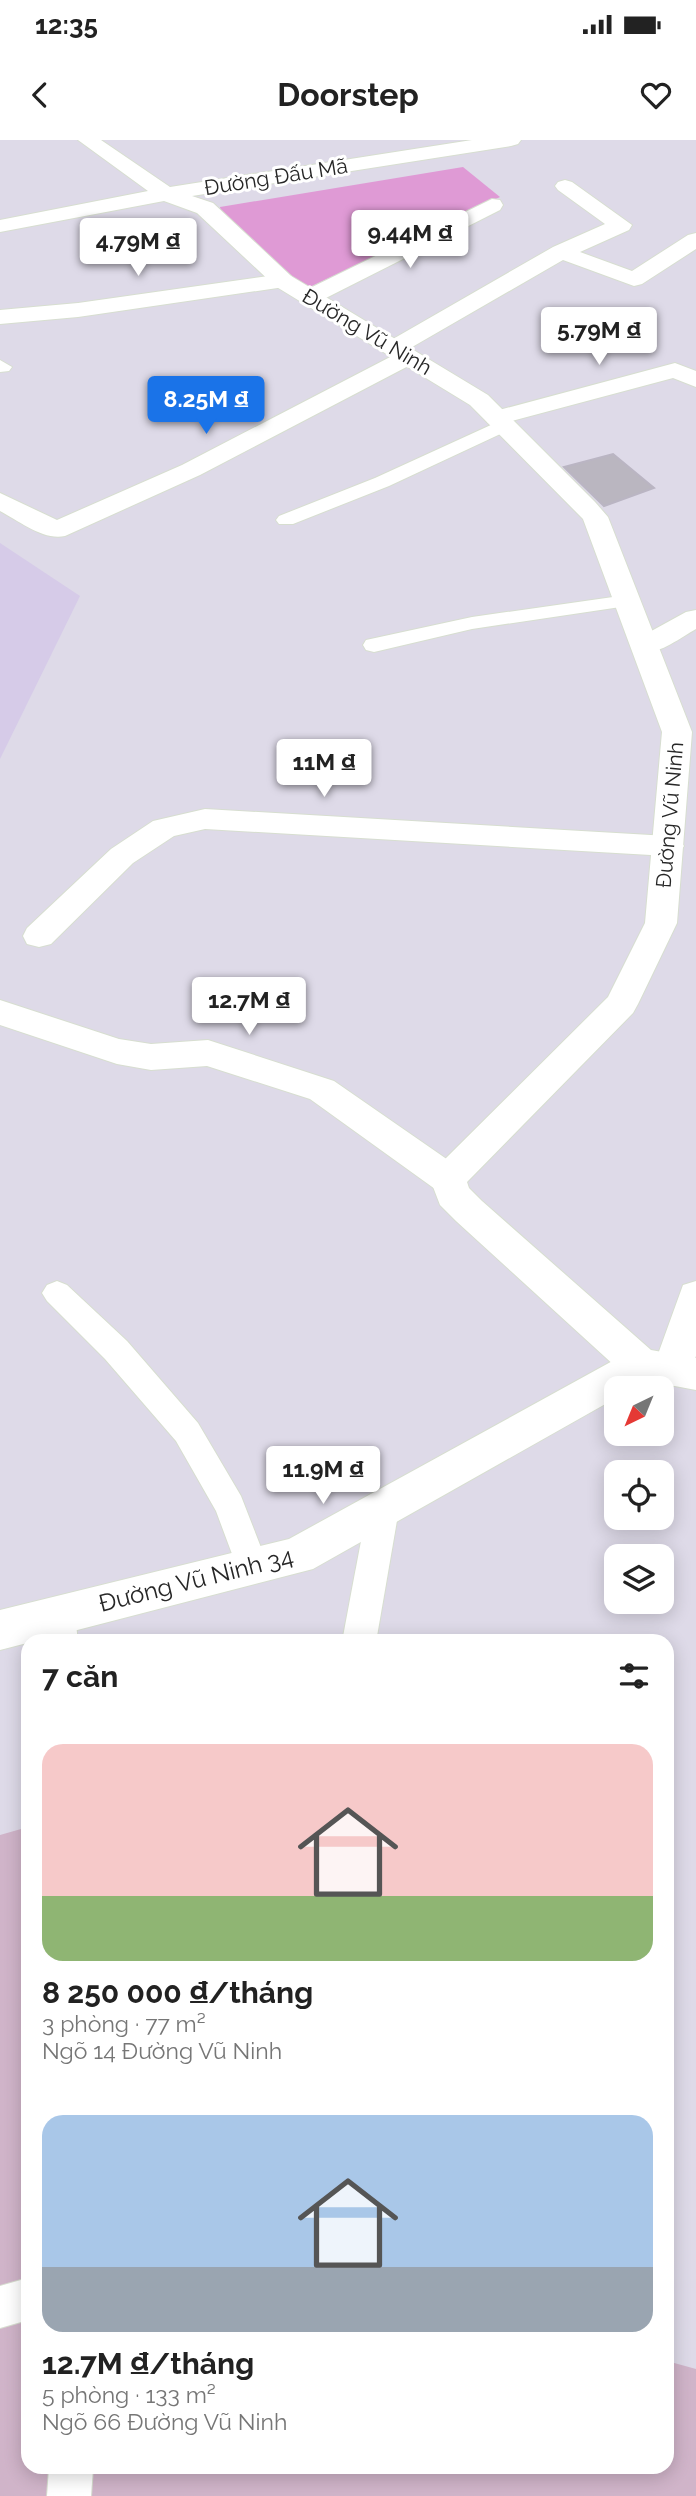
<!DOCTYPE html>
<html lang="vi">
<head>
<meta charset="utf-8">
<style>
	:root { --surface:#fff; --page:#f6f6f6; --text:#222; --muted:#767676; --accent:#1a73e8 }
	body { margin:0; font-family:Raleway,sans-serif; background:var(--page); color:var(--text); height:100vh; display:flex; flex-direction:column; font-size:26px; white-space:nowrap }
	* { box-sizing:border-box; margin:0 }
	p { font-size:23px; color:var(--muted) }
	.icon { flex:none; width:38px; height:38px; fill:none; stroke:currentColor; stroke-width:2; stroke-linecap:round; stroke-linejoin:round }
	.map { position:relative; flex:1; overflow:hidden }
	.panel { position:absolute; left:21px; top:1494px; width:653px; height:840px; display:flex; flex-direction:column; background:var(--surface); border-radius:21px; box-shadow:0 4px 18px #0003 }
	.panel>* { flex:none }
	.needle { width:46px; rotate:223deg }
	.controls { position:absolute; left:604px; top:1236px; display:grid; gap:14px }
	.controls a { display:grid; place-items:center; width:70px; height:70px; border-radius:14px; background:var(--surface); box-shadow:0 4px 18px #0003; font-size:35px }
	.price { position:absolute; translate:-50% -60px; padding:0 16px; border-radius:7px; background:#fff; color:#222; font-size:23px; line-height:46px; filter:drop-shadow(0 2px 4px #0008) }
	.price::after { content:''; position:absolute; left:50%; top:42px; width:21px; height:16px; margin-left:-10px; background:inherit; clip-path:polygon(0 0,100% 0,50% 100%) }
	.price.on { background:var(--accent); color:#fff }
	ul { padding:0; list-style:none }
	li { display:grid; align-content:center; gap:14px; height:371px; padding:0 21px }
	li span { display:grid; place-items:center; height:217px; border-radius:21px; color:#555 }
	li>.icon { margin-inline-start:auto }
	span .icon { width:126px; height:126px; fill:#fffc; stroke-width:1 }
	li b { font-size:30px }
	h2 { display:flex; justify-content:space-between; align-items:center; height:84px; padding:0 21px; font-size:30px }
	.status { display:flex; justify-content:space-between; align-items:center; height:49px; padding:0 35px; background:var(--surface); direction:ltr }
	.status svg { height:19px; fill:currentColor }
	header { display:flex; justify-content:space-between; align-items:center; height:91px; padding:0 21px; background:var(--surface); font-size:32px; font-weight:700 }
	.map>svg:first-child { display:block }
</style>
</head>
<body>
<div class="status"><b>12:35</b><svg viewBox="0 0 49 12"><path d="M0 12V9h3v3zM5 12V6h3v6zM10 12V3h3v9zM15 12V0h3v12zM26 1h20v11H26zM47 4h2v5h-2z"/></svg></div>
<header><svg class="icon" aria-label="back" viewBox="0 0 24 24"><path d="M15 5l-7 7 7 7"/></svg>Doorstep<svg class="icon" aria-label="heart" viewBox="0 0 24 24"><path d="M12 20l-8-8c-3-5 5-10 8-4 3-6 11-1 8 4z"/></svg></header>
<div class="map">
<svg width="696" height="2356" viewBox="0 0 696 2356">
	<rect width="100%" height="100%" fill="#dedae8"/>
	<path fill="#d6cbe8" d="M0,403L80,456L0,619Z"/>
	<path fill="#d0b4c9" d="M28,1687V2328H667V2221L696,2229V2356H0V1695Z"/>
	<path fill="#df9ad5" d="M463,27L500,57L308,148C289,135 222,88 220,67Z"/>
	<path fill="#bab6c0" stroke="#bab5c3" stroke-width="2" d="M613,314L654,348L604,366L564,327Z"/>
	<g fill="none" stroke-linecap="round" stroke-linejoin="round">
		<g stroke="#d7ded0" stroke-width="2">
			<g id="service">
				<path d="M0,220L12,227L9,231L0,232Z"/>
				<path d="M504,279L514,285L511,289L389,346L293,384H279L276,380L279,376L375,338Z"/>
				<path d="M627,455L634,457L638,461L634,465L472,489L374,512L366,510L363,505L366,500L472,477Z"/>
				<path d="M57,1141L67,1145L127,1201L198,1283L241,1356L269,1428L265,1438L253,1443L241,1438L216,1371L176,1301L105,1219L47,1161L42,1153L47,1145Z"/>
				<path d="M383,1355L394,1359L399,1369L376,1502H342L367,1369L372,1359Z"/>
				<path d="M58,1460L70,1464L75,1475L78,1502H44L41,1475L46,1464Z"/>
				<path d="M28,2138V2180L0,2188V2146Z"/>
				<path d="M49,2328H93L91,2356H47Z"/>
			</g>
		</g>
		<g stroke="#d7ded0" stroke-width="2">
			<g id="minor">
				<path d="M565,40L572,42L632,85L629,90L580,112L632,131L688,95L696,93V109L642,144L634,146L563,120L407,210L416,212L420,217L416,222L200,335L65,396C44,401 19,381 0,371V353L57,380L182,325L394,215L386,213L382,208L386,203L553,107L605,84L558,50L555,46L558,42Z"/>
				<path d="M492,59L500,60L503,65L500,70L318,162H302L299,157L302,152Z"/>
				<path d="M283,134L291,136L294,141L291,146L78,177L0,184V170L78,163Z"/>
				<path d="M675,223L696,231V247L673,238L497,285L488,283L485,278L488,273Z"/>
				<path d="M696,470V489C678,499 657,517 635,512L631,506L635,500L686,472Z"/>
				<path d="M205,669L668,696L679,699L684,706L679,713L668,716L205,689L174,696L133,723L51,804L39,807L27,804L23,796L27,788L111,709L153,681Z"/>
				<path d="M0,860L119,899L151,904L208,900L334,941L461,1029L466,1039L461,1049L448,1053L435,1049L310,959L207,926L151,930L117,924L0,885Z"/>
				<path d="M696,1141V1216L686,1242L672,1246L658,1242L655,1236L635,1248H616V1258L313,1429L0,1510V1470L289,1399L627,1213L641,1209L655,1213L657,1217L683,1145Z"/>
			</g>
		</g>
		<g stroke="#d7ded0" stroke-width="2">
			<path id="tertiary" d="M78,0H101L170,47L472,0H521L518,4L511,6L192,56L213,63L291,136L488,255L595,362L608,377L692,592L677,783L638,864L633,873L467,1042L469,1048L482,1061L651,1210L696,1218V1250L627,1237L456,1081L440,1065L430,1039L435,1029L608,857L645,783L662,592L583,379L470,265L275,146L197,73L164,61L0,92V80L148,51Z"/>
		</g>
		<use href="#service" fill="#fff" fill-rule="evenodd"/>
		<use href="#minor" fill="#fff" fill-rule="evenodd"/>
		<use href="#tertiary" fill="#fff" fill-rule="evenodd"/>
	</g>
	<g text-anchor="middle" stroke-width="6" stroke-linejoin="round" paint-order="stroke">
		<g font-size="21" fill="#272727" stroke="#fff">
			<text transform="translate(276 37) rotate(-9)" y="7">Đường Đấu Mã</text>
			<text transform="translate(367 192) rotate(31)" y="7">Đường Vũ Ninh</text>
			<text transform="translate(670 675) rotate(-85)" y="7">Đường Vũ Ninh</text>
		</g>
		<g font-size="24" fill="#272727" stroke="#fff">
			<text transform="translate(196 1440) rotate(-14)" y="8">Đường Vũ Ninh 34</text>
		</g>
	</g>
</svg>
<div class="controls">
<a><svg class="needle" viewBox="-14 -14 28 28"><path d="M0-13l5 13h-10z" fill="#e53935"/><path d="M0 13l5-13h-10z" fill="#767676"/></svg></a>
<a><svg class="icon" aria-label="locate" viewBox="0 0 24 24"><circle cx="12" cy="12" r="6"/><path d="M12 2v4M12 18v4M2 12h4M18 12h4"/></svg></a>
<a><svg class="icon" aria-label="layers" viewBox="0 0 24 24"><path d="M12 4l9 5-9 5-9-5zM3 14l9 5 9-5"/></svg></a>
</div>
<b class="price" style="left:410px;top:130px">9.44M ₫</b>
<b class="price" style="left:138px;top:138px">4.79M ₫</b>
<b class="price" style="left:599px;top:227px">5.79M ₫</b>
<b class="price on" style="left:206px;top:296px">8.25M ₫</b>
<b class="price" style="left:324px;top:659px">11M ₫</b>
<b class="price" style="left:249px;top:897px">12.7M ₫</b>
<b class="price" style="left:323px;top:1366px">11.9M ₫</b>
<section class="panel">
<h2>7 căn<svg class="icon" aria-label="filters" viewBox="0 0 24 24"><path d="M4 7h16M4 17h16"/><circle cx="9" cy="7" r="2"/><circle cx="15" cy="17" r="2"/></svg></h2>
<ul>
<li><span style="background:linear-gradient(#f6c9c9 70%,#8fb573 0)"><svg class="icon" aria-label="home" viewBox="0 0 24 24"><path d="M3 11l9-7 9 7M6 9v11h12V9"/></svg></span><div><b>8 250 000 ₫/tháng</b><p>3 phòng · 77 m²</p><p>Ngõ 14 Đường Vũ Ninh</p></div></li>
<li><span style="background:linear-gradient(#a9c7e8 70%,#9aa5b1 0)"><svg class="icon" aria-label="home" viewBox="0 0 24 24"><path d="M3 11l9-7 9 7M6 9v11h12V9"/></svg></span><div><b>12.7M ₫/tháng</b><p>5 phòng · 133 m²</p><p>Ngõ 66 Đường Vũ Ninh</p></div></li>
</ul>
</section>
</div>
</body>
</html>
